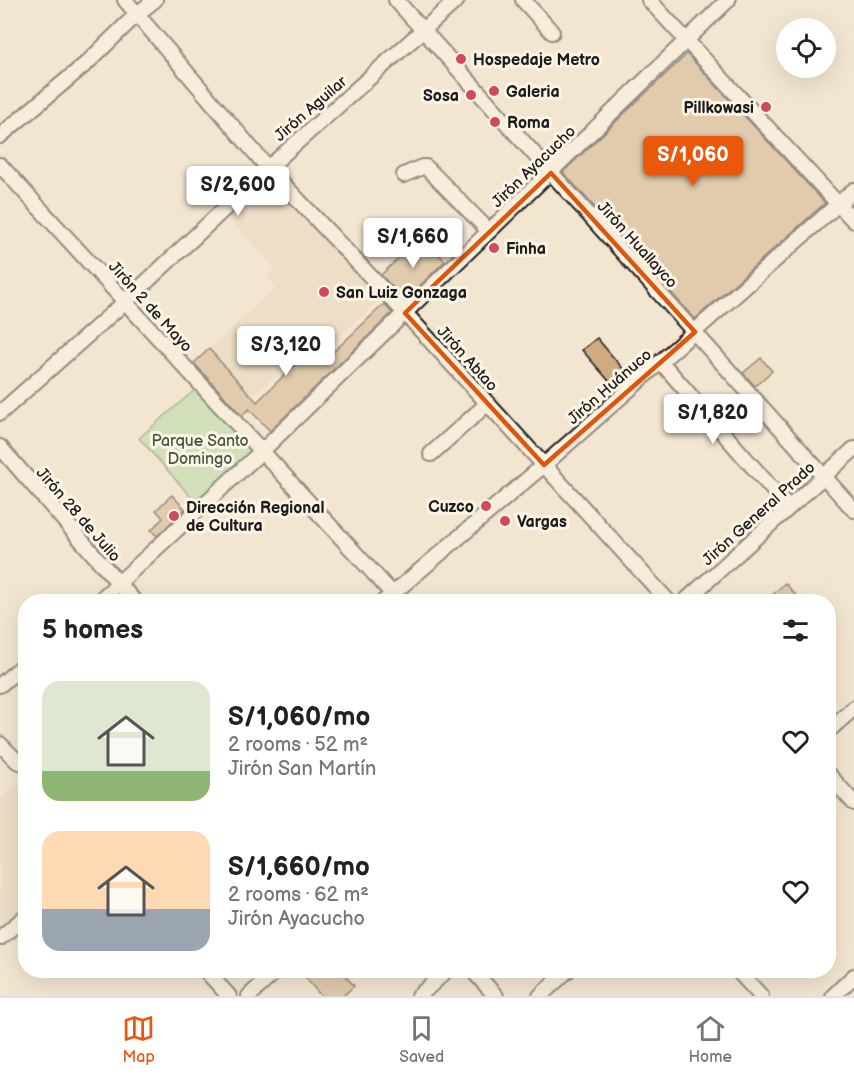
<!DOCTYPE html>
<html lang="en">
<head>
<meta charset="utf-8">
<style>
	:root { --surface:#fff; --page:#f6f6f6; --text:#222; --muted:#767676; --line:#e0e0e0; --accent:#ea580c }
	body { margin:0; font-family:"Balsamiq Sans",sans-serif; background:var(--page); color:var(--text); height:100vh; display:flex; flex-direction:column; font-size:22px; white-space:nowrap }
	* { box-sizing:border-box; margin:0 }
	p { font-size:20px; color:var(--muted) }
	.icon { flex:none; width:33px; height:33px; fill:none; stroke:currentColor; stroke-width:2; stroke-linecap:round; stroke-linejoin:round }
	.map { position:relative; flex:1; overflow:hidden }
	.panel { position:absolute; left:18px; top:594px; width:818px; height:384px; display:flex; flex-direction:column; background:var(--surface); border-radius:24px; box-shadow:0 6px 24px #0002 }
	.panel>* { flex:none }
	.tools { position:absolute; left:776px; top:18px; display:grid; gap:12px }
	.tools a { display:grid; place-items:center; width:60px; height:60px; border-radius:50%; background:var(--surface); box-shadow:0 6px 24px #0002; font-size:30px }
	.price { position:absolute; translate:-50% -51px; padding:0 14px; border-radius:6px; background:#fff; color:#222; font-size:20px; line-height:39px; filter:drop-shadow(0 2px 3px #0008) }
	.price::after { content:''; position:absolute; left:50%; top:36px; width:18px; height:14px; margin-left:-9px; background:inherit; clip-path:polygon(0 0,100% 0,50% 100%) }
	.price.active { background:var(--accent); color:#fff }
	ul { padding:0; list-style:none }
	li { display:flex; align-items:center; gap:18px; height:150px; padding:0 24px }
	li span { display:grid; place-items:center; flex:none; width:168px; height:120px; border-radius:18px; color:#555 }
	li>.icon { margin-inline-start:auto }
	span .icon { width:72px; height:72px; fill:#fffc; stroke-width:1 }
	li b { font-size:26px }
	h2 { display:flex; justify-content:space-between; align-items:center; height:72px; padding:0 24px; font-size:26px }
	.tabs { display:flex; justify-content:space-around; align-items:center; height:84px; border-top:2px solid var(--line); background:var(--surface); font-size:16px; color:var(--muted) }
	.tabs a { display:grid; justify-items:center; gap:3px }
	.tabs .active { color:var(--accent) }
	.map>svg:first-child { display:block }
</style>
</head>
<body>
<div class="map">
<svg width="854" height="996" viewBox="0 0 854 996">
	<rect width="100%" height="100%" fill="#f3e6d1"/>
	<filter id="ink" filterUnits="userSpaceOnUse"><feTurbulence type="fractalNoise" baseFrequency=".0167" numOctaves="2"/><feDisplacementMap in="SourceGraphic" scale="12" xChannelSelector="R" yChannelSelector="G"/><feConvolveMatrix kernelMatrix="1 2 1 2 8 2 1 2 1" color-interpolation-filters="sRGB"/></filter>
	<g filter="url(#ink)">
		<g fill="#e8d4b9">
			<path d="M271,178L382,297L327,348L317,337L252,397L209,349L276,287L266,276L275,268L227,216Z"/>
			<path d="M16,785L25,796V908L0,930V799Z"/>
		</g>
		<path fill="#a9d99a" stroke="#627a5b" stroke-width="1.5" d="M197,388L256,451L198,505L139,438Z"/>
		<g fill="#cfab81" stroke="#1c1c1c" stroke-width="1.5">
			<path d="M687,54L825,203L695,319L563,172Z"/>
			<path d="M423,238L445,261L405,300L381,275L404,253L405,255Z"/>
			<path d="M384,304L392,313L270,431L249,409L242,416L194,363L209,349L257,402L316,344L328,357Z"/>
			<path d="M597,338L630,377L616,389L582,350Z"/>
			<path d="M761,358L772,371L755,386L743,373Z"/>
			<path d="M172,495L185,509L157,536L151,530L163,518L156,510Z"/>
			<path d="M785,583L802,602H765Z"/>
			<path d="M299,970H340L354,986L343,996H321Z"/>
		</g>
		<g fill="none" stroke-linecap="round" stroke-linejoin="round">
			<g stroke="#1c1c1c" stroke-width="18">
				<g id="minor">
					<path d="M125,0L268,168L405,313L669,602"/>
					<path d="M396,0L854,510"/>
					<path d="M523,0L552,32"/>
					<path d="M649,0L854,221"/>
					<path d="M0,136L88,62L137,14L155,0"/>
					<path d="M0,165L400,602"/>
					<path d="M404,175L422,167H426L489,231"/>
					<path d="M661,362L788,507"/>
					<path d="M0,413L125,302L268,168L457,0"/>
					<path d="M0,447L135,602"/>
					<path d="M431,454L487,404"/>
					<path d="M98,602L262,451L728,0"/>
					<path d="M383,602L544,465L854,190"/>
					<path d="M684,602L854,449"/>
					<path d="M0,685L26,663"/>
					<path d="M828,731L854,708"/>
					<path d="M0,744L17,761L26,764"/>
					<path d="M828,774L854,803"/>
					<path d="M0,938L26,916"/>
					<path d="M205,970L229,996"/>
					<path d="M472,970L496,996"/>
					<path d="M737,970L761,996"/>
					<path d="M249,996L277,970"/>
					<path d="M419,996L447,970"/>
					<path d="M540,996L568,970"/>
					<path d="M833,996L854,976"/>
				</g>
			</g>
			<use href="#minor" stroke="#fcf5e5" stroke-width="14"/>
		</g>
	</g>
	<path d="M0 0H854V996H0ZM551,173L695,332L544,465L405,313Z" fill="#f3e6d1" fill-opacity=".55" fill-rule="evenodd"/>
	<path fill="none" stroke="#de560d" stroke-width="4.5" stroke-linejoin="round" d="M551,173L695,332L544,465L405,313Z"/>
	<g fill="#d1495b" stroke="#fcf5e5" stroke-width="2">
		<circle cx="461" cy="59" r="6"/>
		<circle cx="494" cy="91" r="6"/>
		<circle cx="471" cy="95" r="6"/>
		<circle cx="766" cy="107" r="6"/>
		<circle cx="495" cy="122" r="6"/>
		<circle cx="494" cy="248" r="6"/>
		<circle cx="324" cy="292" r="6"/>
		<circle cx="486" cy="506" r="6"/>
		<circle cx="174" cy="516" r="6"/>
		<circle cx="505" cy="521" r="6"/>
	</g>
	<g text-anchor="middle" stroke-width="6" stroke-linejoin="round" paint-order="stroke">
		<g font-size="16" font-weight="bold" fill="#1c1c1c" stroke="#fcf5e5" text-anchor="start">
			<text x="473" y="65">Hospedaje Metro</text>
			<text x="506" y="97">Galeria</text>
			<text x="459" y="101" text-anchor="end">Sosa</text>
			<text x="754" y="113" text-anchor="end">Pillkowasi</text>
			<text x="507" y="128">Roma</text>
			<text x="506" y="254">Finha</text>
			<text x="336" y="298">San Luiz Gonzaga</text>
			<text x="474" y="512" text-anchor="end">Cuzco</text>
			<text x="186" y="513">Dirección Regional<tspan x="186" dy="18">de Cultura</tspan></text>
			<text x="517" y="527">Vargas</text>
		</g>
		<g font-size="16" fill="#1c1c1c" stroke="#fcf5e5">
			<text transform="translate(310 108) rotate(-41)" y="6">Jirón Aguilar</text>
			<text transform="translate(533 166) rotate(-44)" y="6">Jirón Ayacucho</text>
			<text transform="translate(638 244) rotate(48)" y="6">Jirón Huallayco</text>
			<text transform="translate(151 306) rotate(48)" y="6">Jirón 2 de Mayo</text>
			<text transform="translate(468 358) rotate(48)" y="6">Jirón Abtao</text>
			<text transform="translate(609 386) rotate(-41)" y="6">Jirón Huánuco</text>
			<text transform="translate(758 513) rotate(-42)" y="6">Jirón General Prado</text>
			<text transform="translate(79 514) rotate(49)" y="6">Jirón 28 de Julio</text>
		</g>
		<g font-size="16" fill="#465542" stroke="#fcf5e5">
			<text x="200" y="446">Parque Santo<tspan x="200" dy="18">Domingo</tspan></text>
		</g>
	</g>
</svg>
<div class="tools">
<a><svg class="icon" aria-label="locate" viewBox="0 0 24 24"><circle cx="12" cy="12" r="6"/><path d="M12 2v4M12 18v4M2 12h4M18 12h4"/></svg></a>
</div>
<b class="price active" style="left:693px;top:187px">S/1,060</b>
<b class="price" style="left:238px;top:217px">S/2,600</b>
<b class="price" style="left:413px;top:269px">S/1,660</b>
<b class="price" style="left:286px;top:377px">S/3,120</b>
<b class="price" style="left:713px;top:445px">S/1,820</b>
<section class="panel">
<h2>5 homes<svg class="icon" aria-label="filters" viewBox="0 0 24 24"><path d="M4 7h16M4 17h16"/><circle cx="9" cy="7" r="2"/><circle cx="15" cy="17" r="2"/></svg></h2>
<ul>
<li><span style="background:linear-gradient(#dfe7d0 75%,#8fb573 0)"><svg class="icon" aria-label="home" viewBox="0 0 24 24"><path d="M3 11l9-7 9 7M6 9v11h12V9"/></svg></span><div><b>S/1,060/mo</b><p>2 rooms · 52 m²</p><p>Jirón San Martín</p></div><svg class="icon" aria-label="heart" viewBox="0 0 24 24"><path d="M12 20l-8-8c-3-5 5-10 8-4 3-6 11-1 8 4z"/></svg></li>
<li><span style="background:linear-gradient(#ffd9b3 65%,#9aa5b1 0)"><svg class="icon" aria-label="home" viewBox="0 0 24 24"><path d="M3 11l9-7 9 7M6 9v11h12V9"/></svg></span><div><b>S/1,660/mo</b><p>2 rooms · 62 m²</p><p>Jirón Ayacucho</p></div><svg class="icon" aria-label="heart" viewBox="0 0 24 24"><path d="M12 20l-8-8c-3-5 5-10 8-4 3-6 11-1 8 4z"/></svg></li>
</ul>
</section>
</div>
<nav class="tabs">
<a class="active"><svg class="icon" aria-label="map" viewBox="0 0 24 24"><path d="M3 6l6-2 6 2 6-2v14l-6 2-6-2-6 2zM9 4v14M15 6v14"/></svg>Map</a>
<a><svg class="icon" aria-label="saved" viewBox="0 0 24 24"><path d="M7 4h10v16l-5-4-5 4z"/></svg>Saved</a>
<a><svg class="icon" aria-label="home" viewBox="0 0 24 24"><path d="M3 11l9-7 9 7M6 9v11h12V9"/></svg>Home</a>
</nav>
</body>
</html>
